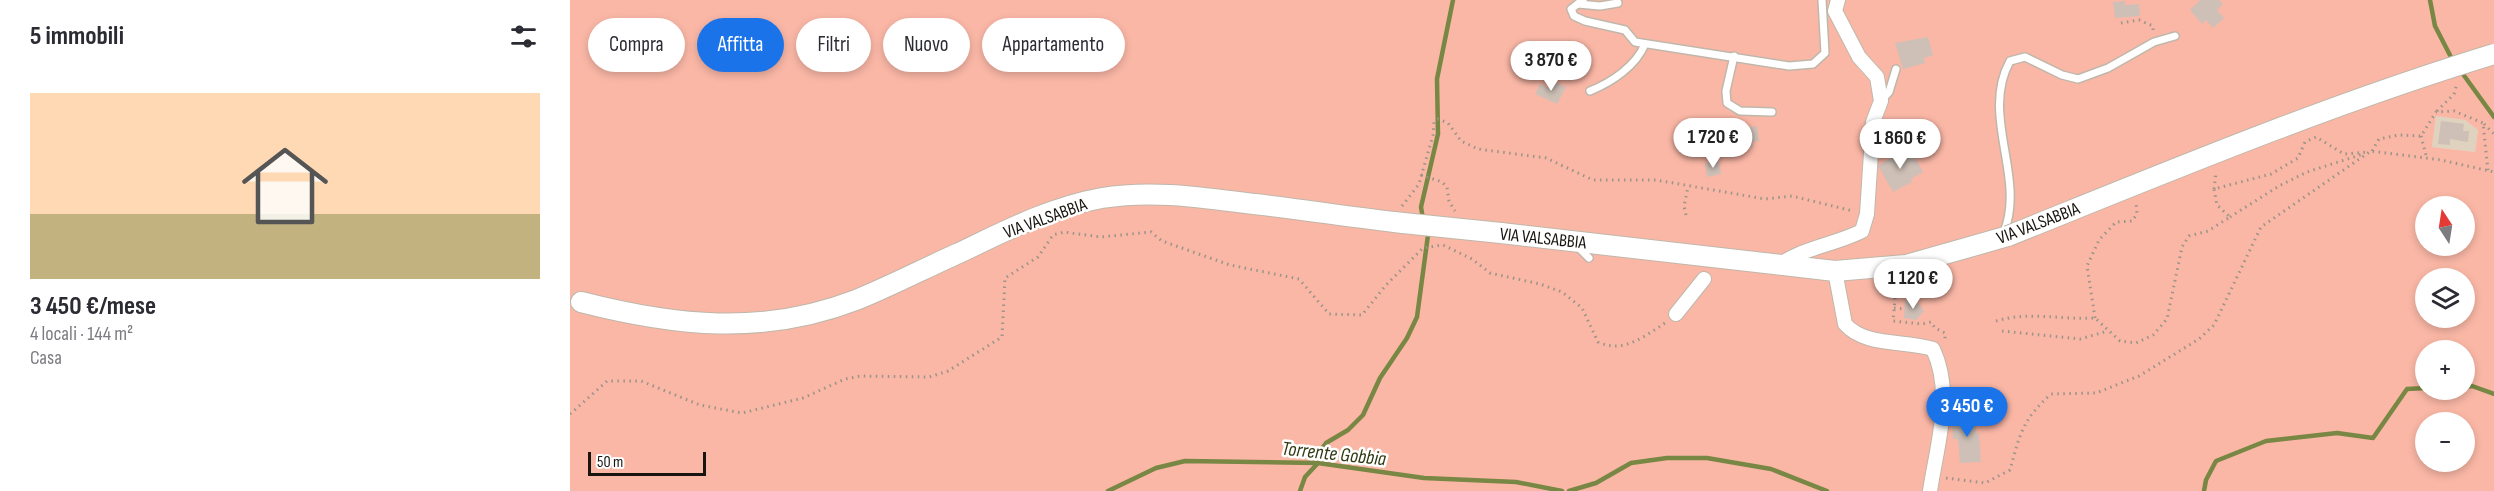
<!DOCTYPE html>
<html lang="it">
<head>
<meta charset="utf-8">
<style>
	:root { --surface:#fff; --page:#f2f2f3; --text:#2b2b33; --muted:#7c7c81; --accent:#1a73e8 }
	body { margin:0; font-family:"Sofia Sans Condensed",sans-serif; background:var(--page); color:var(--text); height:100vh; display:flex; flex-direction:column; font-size:22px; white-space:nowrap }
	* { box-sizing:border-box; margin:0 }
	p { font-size:20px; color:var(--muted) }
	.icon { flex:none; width:33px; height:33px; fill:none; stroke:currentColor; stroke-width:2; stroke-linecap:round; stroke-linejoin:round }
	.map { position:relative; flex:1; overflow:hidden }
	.panel { display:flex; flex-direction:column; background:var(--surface); width:570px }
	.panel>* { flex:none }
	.top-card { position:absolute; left:18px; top:18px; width:570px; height:54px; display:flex; gap:12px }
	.needle { width:39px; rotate:348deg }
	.fabs { position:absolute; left:1845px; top:196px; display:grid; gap:12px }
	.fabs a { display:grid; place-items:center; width:60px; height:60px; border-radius:50%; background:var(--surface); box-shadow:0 3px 9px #0003; font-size:30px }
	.scale { position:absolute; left:18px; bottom:15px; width:118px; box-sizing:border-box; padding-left:6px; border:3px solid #181510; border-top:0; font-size:16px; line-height:21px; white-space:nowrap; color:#181510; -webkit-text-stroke:4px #fff; paint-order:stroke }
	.price { position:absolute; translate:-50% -51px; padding:0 14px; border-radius:21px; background:#fff; color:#222; font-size:20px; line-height:39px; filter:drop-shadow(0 2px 3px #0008) }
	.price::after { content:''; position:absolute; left:50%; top:36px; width:18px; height:14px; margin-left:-9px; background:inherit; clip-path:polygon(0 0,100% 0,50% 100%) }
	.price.on { background:var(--accent); color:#fff }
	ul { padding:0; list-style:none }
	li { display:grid; align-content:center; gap:12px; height:318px; padding:0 30px }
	li span { display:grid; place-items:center; height:186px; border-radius:0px; color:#555 }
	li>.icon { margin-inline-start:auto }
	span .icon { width:108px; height:108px; fill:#fffc; stroke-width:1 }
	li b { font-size:26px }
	h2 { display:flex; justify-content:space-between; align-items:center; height:72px; padding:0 30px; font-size:26px }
	.tag { padding:0 21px; border-radius:27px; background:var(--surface); box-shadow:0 3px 9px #0003; font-size:21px; line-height:54px }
	.tag.on { background:var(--accent); color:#fff }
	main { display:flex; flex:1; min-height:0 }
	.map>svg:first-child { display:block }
</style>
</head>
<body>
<main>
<section class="panel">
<h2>5 immobili<svg class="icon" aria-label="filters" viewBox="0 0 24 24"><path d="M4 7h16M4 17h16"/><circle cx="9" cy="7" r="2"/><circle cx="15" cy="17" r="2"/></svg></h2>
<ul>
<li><span style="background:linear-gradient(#ffd9b3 65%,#c2b280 0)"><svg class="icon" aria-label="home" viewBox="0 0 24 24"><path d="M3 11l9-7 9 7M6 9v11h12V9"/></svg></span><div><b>3 450 €/mese</b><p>4 locali · 144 m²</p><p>Casa</p></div></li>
</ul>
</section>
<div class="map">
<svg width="1924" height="491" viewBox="0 0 1924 491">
	<rect width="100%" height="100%" fill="#e9e0d2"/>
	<path fill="#dfd2be" d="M1866,116L1895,120L1908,130L1905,152L1862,147Z"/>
	<path fill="#fab7a6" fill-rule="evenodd" d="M0,0H1924V491H0ZM1866,116L1895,120L1908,130L1905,152L1862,147ZM1856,207H1894V246H1856ZM1856,279H1894V318H1856ZM1856,351H1894V390H1856ZM1856,423H1894V462H1856Z"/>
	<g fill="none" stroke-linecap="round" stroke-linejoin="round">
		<g stroke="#788743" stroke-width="4.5">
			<path d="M1860,0L1865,26L1883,61"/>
			<path d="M1890,70L1924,117"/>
			<path d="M853,219L851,207L868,134L867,79L883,0"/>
			<path d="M1894,387L1902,386L1924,394"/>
			<path d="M538,491L586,468L615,461L748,463L854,478L946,482L992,491"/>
			<path d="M730,491L735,477L748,463L750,451L756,443L778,430L793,415L810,378L837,338L847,317L858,235L856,229"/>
			<path d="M999,491L1026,483L1061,463L1097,458H1137L1201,469L1257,491"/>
			<path d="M1634,491L1636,480L1646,461L1696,441L1767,433L1803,438L1837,389L1856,388"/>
		</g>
	</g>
	<g fill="#cec0b7">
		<path d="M1630,0H1649L1653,4L1647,10L1654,18L1643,28L1636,20L1632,24L1620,10Z"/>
		<path d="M1555,1V5L1569,4L1570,16L1545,18L1543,2Z"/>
		<path d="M1358,37L1363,55L1354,58L1355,63L1333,69L1325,43Z"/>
		<path d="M982,81L996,87L987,104L965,94L970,84L978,88Z"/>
		<path d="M1871,121L1894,124L1893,131H1899L1898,142L1880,139V145L1868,144Z"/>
		<path d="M1187,126L1189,141L1182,142L1183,147L1175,148L1174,144L1164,145L1162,130Z"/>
		<path d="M1335,149L1339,156L1343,154L1353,172L1341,179L1342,182L1323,192L1308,166Z"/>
		<path d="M1149,161L1151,174L1137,177L1135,163Z"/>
		<path d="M1335,300L1347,302L1354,311L1346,320L1334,318Z"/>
		<path d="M1405,414L1406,433H1409L1411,462L1390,463L1388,439H1383L1382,416Z"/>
	</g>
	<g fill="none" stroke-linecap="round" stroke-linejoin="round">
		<g stroke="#c0b7aa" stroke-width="10">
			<g id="service">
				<path d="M1013,0L1001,9L1004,16L1015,21L1055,30L1065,42L1219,66L1243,64L1255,53L1252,0"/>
				<path d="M1008,4L1030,6L1048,3"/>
				<path d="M1164,56L1156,91L1157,103L1170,111L1202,112"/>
				<path d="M1020,91C1042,82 1066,66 1075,44"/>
				<path d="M1311,101L1319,92L1326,69"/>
				<path d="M1434,232C1456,177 1410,115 1440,61L1455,57L1492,75L1508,79L1538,68L1584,42L1605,36"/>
				<path d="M1008,247L1019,258"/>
			</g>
		</g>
		<g stroke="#c0b7aa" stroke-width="16">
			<g id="minor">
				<path d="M1209,265C1235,247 1264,245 1292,231L1297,214L1303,122L1311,101L1307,77L1289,57L1265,11L1268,0"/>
				<path d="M1265,271L1275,324C1295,347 1335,340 1363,349C1384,394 1367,444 1360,491"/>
				<path d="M1106,314L1134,279"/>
			</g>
		</g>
		<g stroke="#c0b7aa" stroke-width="22">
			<g id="secondary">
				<path d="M931,233L1265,271L1336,265L1438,236"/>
				<path d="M11,302C105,326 193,336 286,300C321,286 355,268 389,253C435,231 481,207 532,198C581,190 628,197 676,203C729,209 781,217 833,223"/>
			</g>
		</g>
		<g stroke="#9a9489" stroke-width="3" stroke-dasharray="1.5 4.5" stroke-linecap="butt">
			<path d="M1551,23L1569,20L1583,26V31"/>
			<path d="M1867,111L1884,94L1887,83"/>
			<path d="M1914,124L1924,134"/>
			<path d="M1851,136L1857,159"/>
			<path d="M1802,151L1809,139L1829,135L1851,136L1866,112L1884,111L1913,123L1918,171"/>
			<path d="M851,175L872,182L877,187L879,201L885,211"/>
			<path d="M1644,189L1646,172"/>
			<path d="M832,206L849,184L863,135L864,122L868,119L878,123L891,141L908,149L976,158L1023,180H1086L1195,199L1222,196L1283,211"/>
			<path d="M1116,215L1114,206L1118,187"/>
			<path d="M1660,217L1709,186L1737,172L1793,154"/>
			<path d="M1314,286H1319L1325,299L1323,321L1352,324L1361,322L1365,328L1375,333V342"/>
			<path d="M1324,308L1334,309"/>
			<path d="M1525,318L1517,266L1529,240L1546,222L1562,221L1567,214L1566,203"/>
			<path d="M1426,321C1459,311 1490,320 1525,318L1550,341L1566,343L1583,335L1597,319L1612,247L1619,236L1638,231L1660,217L1647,205L1644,189L1701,174L1728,158L1735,142L1746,137L1774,154L1799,152"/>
			<path d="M1432,331L1510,339L1538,331"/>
			<path d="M0,414L37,381H71L130,405L172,413L233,398L275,379L291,376L359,377L378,371L432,337L435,278L468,257L483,235L494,232L531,237L581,232L592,241L660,265L729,279L759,314L792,315L816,285L853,248L873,245L902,259L920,273L970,284L992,292L1012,308L1028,342C1053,354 1075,336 1095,323"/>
			<path d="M1376,478L1415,483L1440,470C1450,434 1452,420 1481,394L1526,393L1569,376L1629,339L1644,325L1691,227L1801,151L1871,160L1924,172"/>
		</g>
		<use href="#service" stroke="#fff" stroke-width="7"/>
		<use href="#minor" stroke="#fff" stroke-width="14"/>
		<use href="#secondary" stroke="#fff" stroke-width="20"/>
		<g stroke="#c0b7aa" stroke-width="22" stroke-linecap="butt">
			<g id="secondary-bridge">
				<path d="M833,223L931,233"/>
				<path d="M1438,236C1597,172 1760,104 1924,54"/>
			</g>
		</g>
		<use href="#secondary-bridge" stroke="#fff" stroke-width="20"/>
	</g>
	<g text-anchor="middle" stroke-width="5" stroke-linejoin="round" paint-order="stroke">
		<g font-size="18" fill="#181510" stroke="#fff">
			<text transform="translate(475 218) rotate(-20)" y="6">VIA VALSABBIA</text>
			<text transform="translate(1468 223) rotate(-21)" y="6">VIA VALSABBIA</text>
			<text transform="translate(973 238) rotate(6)" y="6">VIA VALSABBIA</text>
		</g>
		<g font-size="20" font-style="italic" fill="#313a12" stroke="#fff">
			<text transform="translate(764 453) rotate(6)" y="7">Torrente Gobbia</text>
		</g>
	</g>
</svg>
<div class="fabs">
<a><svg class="needle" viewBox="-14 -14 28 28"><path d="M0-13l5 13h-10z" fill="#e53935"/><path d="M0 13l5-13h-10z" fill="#7c7c81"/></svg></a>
<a><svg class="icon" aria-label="layers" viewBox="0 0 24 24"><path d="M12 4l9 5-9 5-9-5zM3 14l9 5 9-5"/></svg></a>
<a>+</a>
<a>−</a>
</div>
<div class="scale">50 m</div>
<b class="price" style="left:981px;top:92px">3 870 €</b>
<b class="price" style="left:1143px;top:169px">1 720 €</b>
<b class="price" style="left:1330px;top:170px">1 860 €</b>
<b class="price" style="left:1343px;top:310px">1 120 €</b>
<b class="price on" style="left:1397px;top:438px">3 450 €</b>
<div class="top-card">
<a class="tag">Compra</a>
<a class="tag on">Affitta</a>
<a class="tag">Filtri</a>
<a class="tag">Nuovo</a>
<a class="tag">Appartamento</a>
</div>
</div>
</main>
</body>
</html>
